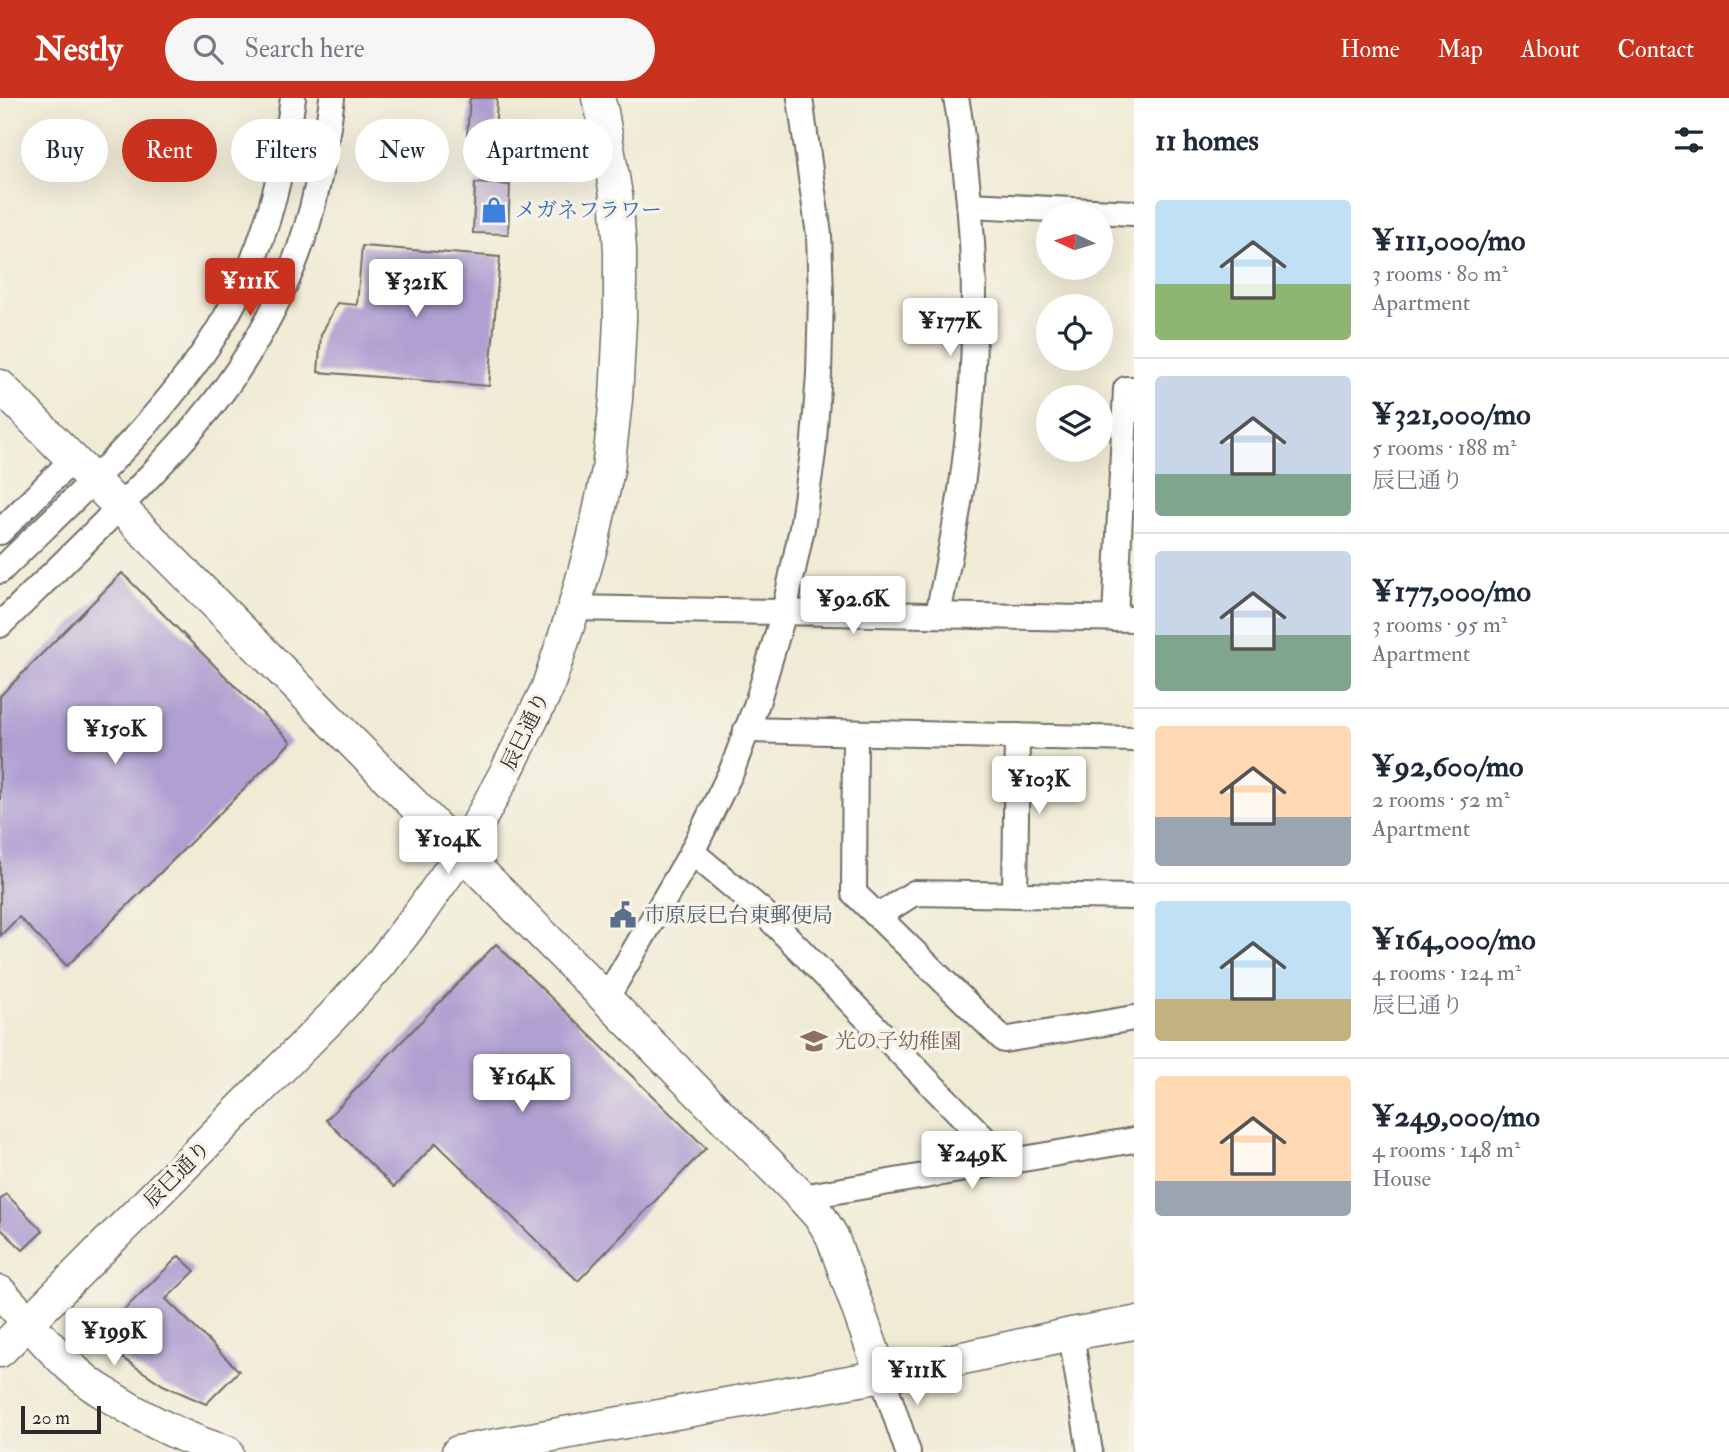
<!DOCTYPE html>
<html lang="en">
<head>
<meta charset="utf-8">
<style>
	:root { --surface:#fff; --page:#f6f6f7; --text:#1f2937; --muted:#747a83; --line:#e0e1e3; --accent:#c8321e }
	body { margin:0; font-family:"IM FELL Double Pica","Noto Serif JP",serif; background:var(--page); color:var(--text); height:100vh; display:flex; flex-direction:column; font-size:26px; white-space:nowrap }
	* { box-sizing:border-box; margin:0 }
	p { font-size:23px; color:var(--muted) }
	.icon { flex:none; width:38px; height:38px; fill:none; stroke:currentColor; stroke-width:2; stroke-linecap:round; stroke-linejoin:round }
	.map { position:relative; flex:1; overflow:hidden }
	.drawer { display:flex; flex-direction:column; background:var(--surface); width:595px }
	.drawer>* { flex:none }
	.banner { position:absolute; left:21px; top:21px; width:665px; height:63px; display:flex; gap:14px }
	.needle { width:46px; rotate:274deg }
	.tools { position:absolute; left:1036px; top:105px; display:grid; gap:14px }
	.tools a { display:grid; place-items:center; width:77px; height:77px; border-radius:50%; background:var(--surface); box-shadow:0 7px 28px #0002; font-size:35px }
	.scale { position:absolute; left:21px; bottom:18px; width:80px; box-sizing:border-box; padding-left:7px; border:4px solid #2b2b2b; border-top:0; font-size:19px; line-height:24px; white-space:nowrap; color:#2b2b2b; -webkit-text-stroke:5px #f7f3e8; paint-order:stroke }
	.price { position:absolute; translate:-50% -60px; padding:0 16px; border-radius:7px; background:#fff; color:#222; font-size:23px; line-height:46px; filter:drop-shadow(0 2px 4px #0008) }
	.price::after { content:''; position:absolute; left:50%; top:42px; width:21px; height:16px; margin-left:-10px; background:inherit; clip-path:polygon(0 0,100% 0,50% 100%) }
	.price.on { background:var(--accent); color:#fff }
	ul { padding:0; list-style:none }
	li { display:flex; align-items:center; gap:21px; height:175px; padding:0 21px }
	li+li { border-top:2px solid var(--line) }
	li span { display:grid; place-items:center; flex:none; width:196px; height:140px; border-radius:7px; color:#555 }
	li>.icon { margin-inline-start:auto }
	span .icon { width:84px; height:84px; fill:#fffc; stroke-width:1 }
	li b { font-size:30px }
	h2 { display:flex; justify-content:space-between; align-items:center; height:84px; padding:0 21px; font-size:30px }
	.tag { padding:0 24px; border-radius:32px; background:var(--surface); box-shadow:0 7px 28px #0002; font-size:24px; line-height:63px }
	.tag.on { background:var(--accent); color:#fff }
	header { display:flex; align-items:center; gap:42px; box-sizing:border-box; height:98px; padding:0 35px; background:var(--accent); color:#fff }
	header strong { font-size:33px }
	nav { display:flex; gap:38px; margin-inline-start:auto; font-size:24px }
	.search { width:490px; height:63px; background:var(--page); display:flex; align-items:center; gap:18px; box-sizing:border-box; padding:0 24px; border-radius:38px; color:var(--muted); font-size:26px }
	main { display:flex; flex:1; min-height:0 }
	.map>svg:first-child { display:block }
</style>
</head>
<body>
<header>
<strong>Nestly</strong>
<div class="search"><svg class="icon" aria-label="search" viewBox="0 0 24 24"><circle cx="10" cy="10" r="6"/><path d="M15 15l6 6"/></svg>Search here</div>
<nav><a>Home</a><a>Map</a><a>About</a><a>Contact</a></nav>
</header>
<main>
<div class="map">
<svg width="1134" height="1354" viewBox="0 0 1134 1354">
	<rect width="100%" height="100%" fill="#f7f3e8"/>
	<filter id="ink" filterUnits="userSpaceOnUse"><feTurbulence type="fractalNoise" baseFrequency=".0143" numOctaves="2"/><feDisplacementMap in="SourceGraphic" scale="14" xChannelSelector="R" yChannelSelector="G"/><feConvolveMatrix kernelMatrix="1 2 1 2 8 2 1 2 1" color-interpolation-filters="sRGB"/></filter>
	<filter id="wash" filterUnits="userSpaceOnUse"><feTurbulence type="fractalNoise" baseFrequency=".00686" numOctaves="4" result="noise"/><feDisplacementMap in="SourceGraphic" scale="28" xChannelSelector="R" yChannelSelector="G"/><feGaussianBlur stdDeviation="1.57" result="paint"/><feColorMatrix in="noise" values="0 0 0 0 0 0 0 0 0 0 0 0 0 0 0 0 0 1.4 0 .05"/><feComposite in="paint" operator="in"/></filter>
	<g filter="url(#wash)">
		<rect width="100%" height="100%" fill="#f0ebd5"/>
		<g id="blocks">
			<g fill="#b0a0d2">
				<path d="M470,0H497L495,39L467,37Z"/>
				<path d="M475,85L510,87L508,136L473,135Z"/>
				<path d="M362,148L500,159L489,288L318,274L321,237L337,205L357,207Z"/>
				<path d="M122,475L291,644L67,868L19,819L0,838V598Z"/>
				<path d="M496,846L706,1050L578,1183L436,1045L394,1089L326,1022Z"/>
				<path d="M6,1096L43,1133L23,1152L0,1130V1102Z"/>
				<path d="M179,1158L195,1173L166,1201L239,1273L206,1306L163,1287L121,1259L96,1239Z"/>
			</g>
		</g>
	</g>
	<g filter="url(#ink)">
		<use href="#blocks" fill-opacity="0" stroke="#706e66" stroke-width="2"/>
		<g fill="none" stroke-linecap="round" stroke-linejoin="round">
			<g stroke="#706e66" stroke-width="28">
				<g id="minor">
					<path d="M969,107L1134,115"/>
					<path d="M0,434L73,361"/>
					<path d="M0,473C75,399 158,327 215,237C261,165 282,83 293,0"/>
					<path d="M574,510L1134,521"/>
					<path d="M938,517C947,469 958,420 964,371C978,267 977,161 964,58C962,39 960,19 956,0"/>
					<path d="M1115,521L1126,291H1134"/>
					<path d="M0,527C48,480 97,433 144,384C182,344 219,304 248,256C279,206 305,147 317,89C324,60 328,30 332,0"/>
					<path d="M746,632L1134,641"/>
					<path d="M855,635L854,795L1004,942L1134,920"/>
					<path d="M692,754L762,813L1007,1064"/>
					<path d="M1015,797L1017,638"/>
					<path d="M878,818L914,795L1134,799"/>
					<path d="M606,901L692,754L732,672L757,605L784,514L802,430L813,355L819,276L821,197L819,137L800,0"/>
					<path d="M802,1099L1134,1042"/>
					<path d="M1071,1236L1090,1354"/>
					<path d="M882,1278L908,1354"/>
				</g>
			</g>
			<g stroke="#706e66" stroke-width="35">
				<g id="tertiary">
					<path d="M0,288L802,1099L821,1120L832,1138L882,1278"/>
					<path d="M0,1194C29,1224 55,1258 87,1283C95,1290 105,1295 114,1301C149,1323 187,1342 227,1354"/>
					<path d="M0,1253L331,920L379,868L419,816L462,755L507,672L547,591L574,510L593,442L608,372L616,301L620,222V152L616,97L602,14L598,0"/>
					<path d="M458,1354L882,1278L1071,1236L1134,1225"/>
				</g>
			</g>
			<use href="#minor" stroke="#fff" stroke-width="24"/>
			<use href="#tertiary" stroke="#fff" stroke-width="32"/>
		</g>
	</g>
	<defs>
		<g id="shop-bare" transform="scale(2.1)"><path d="M-5-2.5h2.3a2.7 3.5 0 0 1 5.4 0H5L5.5 6h-11ZM-1.5-2.5h3a1.5 2.3 0 0 0-3 0Z" fill="#3f7fe0" stroke="#f7f3e8" stroke-width="2.5" paint-order="stroke"/></g>
		<g id="civic-bare" transform="scale(2.1)"><path d="M-.6-6.5H3V-4.5H.6V-3L4-1V1h2V6H-6V1h2V-1L-.6-3ZM-1.2 2.5V6h2.4V2.5Z" fill="#5c6f8a" stroke="#f7f3e8" stroke-width="2.5" paint-order="stroke"/></g>
		<g id="school-bare" transform="scale(2.1)"><path d="M0-5L7-2L0 1L-7-2ZM-4 1L0 2.5L4 1V4Q0 6-4 4Z" fill="#8d6e63" stroke="#f7f3e8" stroke-width="2.5" paint-order="stroke"/></g>
	</defs>
	<g fill-rule="evenodd">
		<use href="#shop-bare" x="494" y="112"/>
		<use href="#civic-bare" x="623" y="817"/>
		<use href="#school-bare" x="814" y="943"/>
	</g>
	<g text-anchor="middle" stroke-width="7" stroke-linejoin="round" paint-order="stroke">
		<g font-size="21" fill="#366cbe" stroke="#f7f3e8" text-anchor="start">
			<text x="515" y="119">メガネフラワー</text>
		</g>
		<g font-size="21" fill="#2b2b2b" stroke="#f7f3e8">
			<text transform="translate(525 633) rotate(-64)" y="7">辰巳通り</text>
			<text transform="translate(177 1076) rotate(-45)" y="7">辰巳通り</text>
		</g>
		<g font-size="21" fill="#4e5e75" stroke="#f7f3e8" text-anchor="start">
			<text x="644" y="824">市原辰巳台東郵便局</text>
		</g>
		<g font-size="21" fill="#785e54" stroke="#f7f3e8" text-anchor="start">
			<text x="835" y="950">光の子幼稚園</text>
		</g>
	</g>
</svg>
<div class="tools">
<a><svg class="needle" viewBox="-14 -14 28 28"><path d="M0-13l5 13h-10z" fill="#e53935"/><path d="M0 13l5-13h-10z" fill="#747a83"/></svg></a>
<a><svg class="icon" aria-label="locate" viewBox="0 0 24 24"><circle cx="12" cy="12" r="6"/><path d="M12 2v4M12 18v4M2 12h4M18 12h4"/></svg></a>
<a><svg class="icon" aria-label="layers" viewBox="0 0 24 24"><path d="M12 4l9 5-9 5-9-5zM3 14l9 5 9-5"/></svg></a>
</div>
<div class="scale">20 m</div>
<b class="price on" style="left:250px;top:220px">¥111K</b>
<b class="price" style="left:416px;top:221px">¥321K</b>
<b class="price" style="left:950px;top:260px">¥177K</b>
<b class="price" style="left:853px;top:538px">¥92.6K</b>
<b class="price" style="left:115px;top:668px">¥150K</b>
<b class="price" style="left:1039px;top:718px">¥103K</b>
<b class="price" style="left:448px;top:778px">¥104K</b>
<b class="price" style="left:522px;top:1016px">¥164K</b>
<b class="price" style="left:972px;top:1093px">¥249K</b>
<b class="price" style="left:114px;top:1270px">¥199K</b>
<b class="price" style="left:917px;top:1309px">¥111K</b>
<div class="banner">
<a class="tag">Buy</a>
<a class="tag on">Rent</a>
<a class="tag">Filters</a>
<a class="tag">New</a>
<a class="tag">Apartment</a>
</div>
</div>
<section class="drawer">
<h2>11 homes<svg class="icon" aria-label="filters" viewBox="0 0 24 24"><path d="M4 7h16M4 17h16"/><circle cx="9" cy="7" r="2"/><circle cx="15" cy="17" r="2"/></svg></h2>
<ul>
<li><span style="background:linear-gradient(#bfe0f5 60%,#8fb573 0)"><svg class="icon" aria-label="home" viewBox="0 0 24 24"><path d="M3 11l9-7 9 7M6 9v11h12V9"/></svg></span><div><b>¥111,000/mo</b><p>3 rooms · 80 m²</p><p>Apartment</p></div></li>
<li><span style="background:linear-gradient(#c9d6e8 70%,#7fa58c 0)"><svg class="icon" aria-label="home" viewBox="0 0 24 24"><path d="M3 11l9-7 9 7M6 9v11h12V9"/></svg></span><div><b>¥321,000/mo</b><p>5 rooms · 188 m²</p><p>辰巳通り</p></div></li>
<li><span style="background:linear-gradient(#c9d6e8 60%,#7fa58c 0)"><svg class="icon" aria-label="home" viewBox="0 0 24 24"><path d="M3 11l9-7 9 7M6 9v11h12V9"/></svg></span><div><b>¥177,000/mo</b><p>3 rooms · 95 m²</p><p>Apartment</p></div></li>
<li><span style="background:linear-gradient(#ffd9b3 65%,#9aa5b1 0)"><svg class="icon" aria-label="home" viewBox="0 0 24 24"><path d="M3 11l9-7 9 7M6 9v11h12V9"/></svg></span><div><b>¥92,600/mo</b><p>2 rooms · 52 m²</p><p>Apartment</p></div></li>
<li><span style="background:linear-gradient(#bfe0f5 70%,#c2b280 0)"><svg class="icon" aria-label="home" viewBox="0 0 24 24"><path d="M3 11l9-7 9 7M6 9v11h12V9"/></svg></span><div><b>¥164,000/mo</b><p>4 rooms · 124 m²</p><p>辰巳通り</p></div></li>
<li><span style="background:linear-gradient(#ffd9b3 75%,#9aa5b1 0)"><svg class="icon" aria-label="home" viewBox="0 0 24 24"><path d="M3 11l9-7 9 7M6 9v11h12V9"/></svg></span><div><b>¥249,000/mo</b><p>4 rooms · 148 m²</p><p>House</p></div></li>
</ul>
</section>
</main>
</body>
</html>
